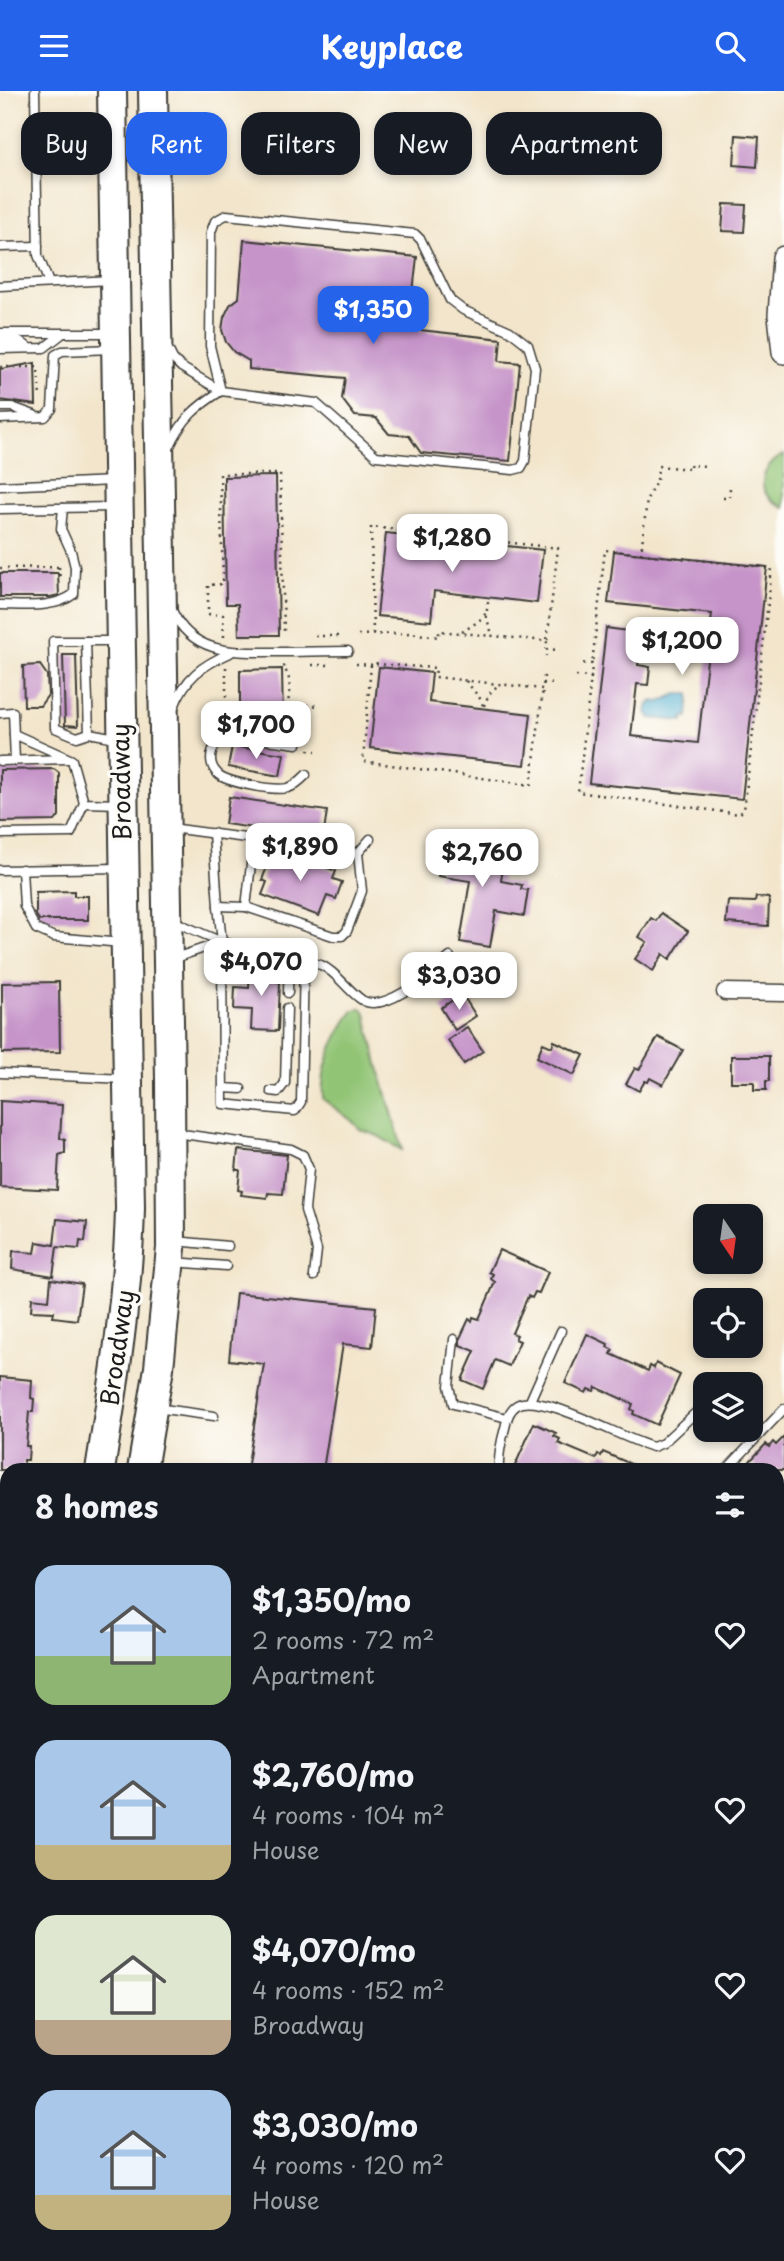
<!DOCTYPE html>
<html lang="en">
<head>
<meta charset="utf-8">
<style>
	:root { --surface:#171b24; --page:#20242c; --text:#f1f3f6; --muted:#9ea1a6; --accent:#2563eb }
	body { margin:0; font-family:"Playpen Sans",sans-serif; background:var(--page); color:var(--text); height:100vh; display:flex; flex-direction:column; font-size:26px; white-space:nowrap }
	* { box-sizing:border-box; margin:0 }
	p { font-size:23px; color:var(--muted) }
	.icon { flex:none; width:38px; height:38px; fill:none; stroke:currentColor; stroke-width:2; stroke-linecap:round; stroke-linejoin:round }
	.map { position:relative; flex:1; overflow:hidden }
	.side { position:absolute; left:0px; top:1372px; width:784px; height:798px; display:flex; flex-direction:column; background:var(--surface); border-radius:21px 21px 0 0; box-shadow:0 4px 10px #0003 }
	.side>* { flex:none }
	.hud { position:absolute; left:21px; top:21px; width:742px; height:63px; display:flex; gap:14px }
	.needle { width:46px; rotate:167deg }
	.controls { position:absolute; left:693px; top:1113px; display:grid; gap:14px }
	.controls a { display:grid; place-items:center; width:70px; height:70px; border-radius:14px; background:var(--surface); box-shadow:0 4px 10px #0003; font-size:35px }
	.price { position:absolute; translate:-50% -60px; padding:0 16px; border-radius:14px; background:#fff; color:#222; font-size:23px; line-height:46px; filter:drop-shadow(0 2px 4px #0008) }
	.price::after { content:''; position:absolute; left:50%; top:42px; width:21px; height:16px; margin-left:-10px; background:inherit; clip-path:polygon(0 0,100% 0,50% 100%) }
	.price.active { background:var(--accent); color:#fff }
	ul { padding:0; list-style:none }
	li { display:flex; align-items:center; gap:21px; height:175px; padding:0 35px }
	li span { display:grid; place-items:center; flex:none; width:196px; height:140px; border-radius:21px; color:#555 }
	li>.icon { margin-inline-start:auto }
	span .icon { width:84px; height:84px; fill:#fffc; stroke-width:1 }
	li b { font-size:30px }
	h2 { display:flex; justify-content:space-between; align-items:center; height:84px; padding:0 35px; font-size:30px }
	.tag { padding:0 24px; border-radius:21px; background:var(--surface); box-shadow:0 4px 10px #0003; font-size:24px; line-height:63px }
	.tag.active { background:var(--accent); color:#fff }
	header { display:flex; justify-content:space-between; align-items:center; height:91px; padding:0 35px; background:var(--accent); color:#fff; font-size:32px; font-weight:700 }
	.map>svg:first-child { display:block }
</style>
</head>
<body>
<header><svg class="icon" aria-label="menu" viewBox="0 0 24 24"><path d="M4 6h16M4 12h16M4 18h16"/></svg>Keyplace<svg class="icon" aria-label="search" viewBox="0 0 24 24"><circle cx="10" cy="10" r="6"/><path d="M15 15l6 6"/></svg></header>
<div class="map">
<svg width="784" height="2170" viewBox="0 0 784 2170">
	<rect width="100%" height="100%" fill="#fdfcf7"/>
	<filter id="ink" filterUnits="userSpaceOnUse"><feTurbulence type="fractalNoise" baseFrequency=".0143" numOctaves="2"/><feDisplacementMap in="SourceGraphic" scale="14" xChannelSelector="R" yChannelSelector="G"/><feConvolveMatrix kernelMatrix="1 2 1 2 8 2 1 2 1" color-interpolation-filters="sRGB"/></filter>
	<filter id="wash" filterUnits="userSpaceOnUse"><feTurbulence type="fractalNoise" baseFrequency=".00686" numOctaves="4" result="noise"/><feDisplacementMap in="SourceGraphic" scale="28" xChannelSelector="R" yChannelSelector="G"/><feGaussianBlur stdDeviation="1.57" result="paint"/><feColorMatrix in="noise" values="0 0 0 0 0 0 0 0 0 0 0 0 0 0 0 0 0 1.4 0 .05"/><feComposite in="paint" operator="in"/></filter>
	<g filter="url(#wash)">
		<rect width="100%" height="100%" fill="#f2e5cb"/>
		<path fill="#f0d0e4" d="M777,2029L784,2039V2170H432L438,2163H777Z"/>
		<g fill="#91c475" stroke="#567048" stroke-width="2">
			<path d="M784,363V416C753,403 759,378 784,363Z"/>
			<path d="M361,917L366,922C374,968 391,1013 402,1059L376,1044L361,1039L351,1029L323,1008C320,975 335,945 354,919Z"/>
			<path d="M784,1803V2039L777,2029V1806Z"/>
		</g>
		<path fill="#52aed0" stroke="#376576" stroke-width="2" d="M677,603H690L688,626H684L683,630L650,627V624L647,623L648,613H651L652,610L660,611Z"/>
		<g id="blocks">
			<g fill="#c694c9">
				<path d="M736,44L759,46L757,76L734,74Z"/>
				<path d="M724,113L746,114L744,141L722,140Z"/>
				<path d="M244,149L417,166L413,201L423,202L420,239L501,248L499,270L520,272L510,370L421,362L409,345L389,343L376,327L355,325L342,308L345,287L249,278V270L234,261L226,251L222,239L224,226L230,214L239,207Z"/>
				<path d="M35,272L36,314L0,309V278Z"/>
				<path d="M276,385L279,544H239L238,513H226L224,386Z"/>
				<path d="M386,442L543,459L537,512L434,500L431,530L377,525Z"/>
				<path d="M614,460L767,476L742,708L589,692L606,537L642,542L638,574L650,576L648,594L637,593L631,645L698,652L712,523L608,512Z"/>
				<path d="M0,482H58L59,504L50,506H0Z"/>
				<path d="M63,564H76L78,635L65,634Z"/>
				<path d="M40,574L47,584L48,604L40,615H24L23,575Z"/>
				<path d="M379,576L432,582L429,611L531,623L525,674L370,657Z"/>
				<path d="M282,578L283,633H227V614L240,613V579Z"/>
				<path d="M232,655L284,663L280,685L228,676Z"/>
				<path d="M54,678L59,682V725L55,730L0,731V679Z"/>
				<path d="M229,706L327,720L323,747L225,733Z"/>
				<path d="M444,751L505,761L501,790L522,794L521,798L528,799L524,825L496,820L490,856L460,851L470,790L438,785Z"/>
				<path d="M279,760L336,780L333,788L342,791L336,808L327,805L319,825L262,804L267,791L262,789L267,776L272,777Z"/>
				<path d="M74,800V805H88V829H39L36,824V801Z"/>
				<path d="M756,806L769,807L768,835L726,832L728,810L755,811Z"/>
				<path d="M661,822L688,840L670,868L663,863L653,880L635,868L647,851L639,846L651,827L656,830Z"/>
				<path d="M250,874L277,875V891H280L278,940L251,939L252,919L234,918L235,896L249,897Z"/>
				<path d="M59,891L60,961L2,962V892Z"/>
				<path d="M462,903L476,925L455,939L441,917Z"/>
				<path d="M467,936L483,960L464,973L448,949Z"/>
				<path d="M658,946L683,959L663,994L650,987L648,991L645,990L639,1000L626,993L635,977L639,979Z"/>
				<path d="M554,950L584,964L574,984L537,966L543,952L552,956Z"/>
				<path d="M731,965H769V990H766V999H754V991H731Z"/>
				<path d="M0,1010L62,1014L60,1047L65,1049V1062L59,1064L57,1099L0,1096Z"/>
				<path d="M238,1059L287,1064L283,1103L268,1102L267,1107L241,1104L242,1100L238,1099L240,1079H236Z"/>
				<path d="M57,1128L87,1131L85,1151L80,1150L79,1158L57,1156L53,1185L12,1178L13,1160L35,1162L37,1151L54,1154Z"/>
				<path d="M499,1159L548,1181L539,1202L535,1201L532,1207L528,1205L512,1242L517,1244L515,1248L520,1250L509,1275L495,1269L483,1298L462,1289L475,1260L460,1254V1247L469,1228L472,1230L473,1226L479,1228L495,1191L491,1188L493,1183L489,1181Z"/>
				<path d="M51,1188L82,1193L77,1229L53,1226L54,1221L31,1220L32,1207L49,1209Z"/>
				<path d="M236,1202L376,1216L372,1256L343,1253L323,1379H247L264,1273L229,1269Z"/>
				<path d="M587,1243L608,1253L607,1256L613,1259L611,1263L648,1280L650,1275L654,1277L656,1272L680,1284L657,1334L633,1323L634,1320L631,1318L633,1313L596,1296L594,1300L588,1298L586,1302L565,1292Z"/>
				<path d="M0,1286L32,1289L31,1307L34,1308L33,1321H29L26,1355H29L28,1369H24L23,1379H0Z"/>
				<path d="M534,1332L556,1342L554,1345L560,1348L558,1352L596,1368L598,1363L601,1365L603,1361L645,1379H513Z"/>
				<path d="M784,1346V1379H759L750,1370L766,1353L769,1356L773,1351L776,1354Z"/>
			</g>
		</g>
	</g>
	<g filter="url(#ink)">
		<use href="#blocks" fill-opacity="0" stroke="#3c3a36" stroke-width="2"/>
		<g fill="none" stroke-linecap="round" stroke-linejoin="round">
			<g stroke="#3c3a36" stroke-width="11">
				<g id="lane">
					<path d="M35,0L38,164L49,192"/>
					<path d="M0,156L38,155"/>
					<path d="M0,195L111,189"/>
					<path d="M0,242H112"/>
					<path d="M0,250H20L29,257"/>
					<path d="M167,256L173,268L181,276L221,300L316,312L376,365L513,379L521,377L525,370L535,277L528,254L510,240L463,219L450,209L421,149L415,143L226,124L215,130L211,141L210,255L221,300"/>
					<path d="M0,258L44,257L62,243"/>
					<path d="M0,316H12L34,324"/>
					<path d="M0,328L45,326L52,318L55,264L62,260L112,258"/>
					<path d="M170,355C183,327 196,316 221,300"/>
					<path d="M0,395L114,390"/>
					<path d="M0,418L113,416"/>
					<path d="M0,514C24,514 54,518 74,503L75,476L71,460L61,438L63,417"/>
					<path d="M172,519C192,564 234,561 276,561C300,561 324,560 348,560"/>
					<path d="M86,550L89,642"/>
					<path d="M174,616C185,586 203,574 230,562"/>
					<path d="M0,622L13,621L15,670"/>
					<path d="M14,643L72,669L84,712L120,713"/>
					<path d="M116,647L89,642L77,646L55,637L53,550H117"/>
					<path d="M297,653L229,644C213,649 204,670 218,683C227,692 275,700 288,697C295,695 301,689 306,684"/>
					<path d="M0,670L67,668"/>
					<path d="M171,737L358,762L370,748"/>
					<path d="M213,742L218,815L222,851L223,1013L295,1020L301,1011L304,870"/>
					<path d="M0,743L71,742L84,712"/>
					<path d="M22,778L24,815L36,838L54,846L122,852"/>
					<path d="M0,779L121,777"/>
					<path d="M218,815L246,816L333,845H342L347,840L362,800L358,762"/>
					<path d="M246,816L254,748"/>
					<path d="M173,830L222,851L321,874C338,882 346,898 362,909C385,924 433,880 450,866"/>
					<path d="M172,868L222,851"/>
					<path d="M288,902L289,866"/>
					<path d="M0,982L124,988"/>
					<path d="M223,997L241,998"/>
					<path d="M271,1000L278,1001L285,992L287,917"/>
					<path d="M175,1042L291,1058L303,1064L309,1078L305,1119L317,1159L314,1185"/>
					<path d="M175,1150L228,1155"/>
					<path d="M173,1171L226,1175"/>
					<path d="M454,1248L449,1295L453,1313L507,1327"/>
					<path d="M530,1310L561,1240"/>
					<path d="M156,1317L214,1325"/>
					<path d="M499,1379C498,1364 501,1351 505,1337C507,1328 509,1319 517,1314C541,1300 624,1349 653,1356L663,1352L705,1313"/>
					<path d="M726,1379L784,1318"/>
					<path d="M0,1456L7,1457"/>
					<path d="M0,1480L7,1481"/>
					<path d="M0,1534L7,1540"/>
					<path d="M777,1657L784,1651"/>
					<path d="M777,2096L782,2101L784,2108L777,2118"/>
					<path d="M468,2170L474,2163"/>
					<path d="M729,2170L736,2163"/>
				</g>
			</g>
			<g stroke="#3c3a36" stroke-width="19">
				<path id="street" d="M725,901L784,902"/>
			</g>
			<g stroke="#3c3a36" stroke-width="26">
				<g id="secondary">
					<path d="M784,167L780,224L784,261"/>
					<path d="M777,1480L784,1473"/>
					<path d="M777,1691L784,1706"/>
				</g>
			</g>
			<g stroke="#3c3a36" stroke-width="28">
				<g id="primary">
					<path d="M777,1782L784,1778"/>
					<path d="M389,2170L395,2163"/>
				</g>
			</g>
			<g stroke="#3c3a36" stroke-width="32">
				<g id="highway">
					<path d="M100,1379C114,1292 128,1206 130,1117L112,0"/>
					<path d="M142,1379L159,1277L171,1157L170,989L153,0"/>
					<path d="M0,1978L7,1936"/>
					<path d="M322,2163L334,2170"/>
					<path d="M12,2170L13,2163"/>
				</g>
			</g>
			<g stroke="#3c3a36" stroke-width="2.5" stroke-dasharray="2 5" stroke-linecap="butt">
				<path d="M0,276H38L40,307"/>
				<path d="M723,407H729L730,397"/>
				<path d="M641,463L647,408L657,389L658,375L691,378L690,374L707,375"/>
				<path d="M59,476L60,490"/>
				<path d="M0,477L63,476"/>
				<path d="M488,511L486,526L493,545"/>
				<path d="M462,541L479,530L487,521"/>
				<path d="M373,543L371,436L558,457L547,550"/>
				<path d="M358,544L411,542L439,546V540L547,550L546,565"/>
				<path d="M315,545H339"/>
				<path d="M224,546L223,524L208,523V494L223,493L220,383H280L284,541"/>
				<path d="M546,558L560,559"/>
				<path d="M356,573L376,574L378,569"/>
				<path d="M376,573L436,577L435,586L543,598L544,584"/>
				<path d="M312,574H328"/>
				<path d="M371,574L363,670L531,694L543,598"/>
				<path d="M285,575L283,576C292,587 290,599 288,612L291,613"/>
				<path d="M226,576V632"/>
				<path d="M576,585L591,586L592,573L579,572"/>
				<path d="M591,586L578,701L739,723L744,719L772,477L605,459L592,573"/>
				<path d="M466,590L482,610L483,617L489,603L499,593"/>
				<path d="M543,592L556,593"/>
				<path d="M307,614L320,615"/>
				<path d="M286,640L288,612"/>
				<path d="M308,659L316,660"/>
			</g>
			<use href="#lane" stroke="#fff" stroke-width="8"/>
			<use href="#street" stroke="#fff" stroke-width="16"/>
			<use href="#secondary" stroke="#fff" stroke-width="23"/>
			<use href="#primary" stroke="#fff" stroke-width="24"/>
			<use href="#highway" stroke="#fff" stroke-width="28"/>
		</g>
	</g>
	<g text-anchor="middle" stroke-width="6" stroke-linejoin="round" paint-order="stroke">
		<g font-size="24" fill="#1c1c1c" stroke="#fdfcf7">
			<text transform="translate(122 691) rotate(-91)" y="8">Broadway</text>
			<text transform="translate(118 1257) rotate(-82)" y="8">Broadway</text>
		</g>
	</g>
</svg>
<div class="controls">
<a><svg class="needle" viewBox="-14 -14 28 28"><path d="M0-13l5 13h-10z" fill="#e53935"/><path d="M0 13l5-13h-10z" fill="#9ea1a6"/></svg></a>
<a><svg class="icon" aria-label="locate" viewBox="0 0 24 24"><circle cx="12" cy="12" r="6"/><path d="M12 2v4M12 18v4M2 12h4M18 12h4"/></svg></a>
<a><svg class="icon" aria-label="layers" viewBox="0 0 24 24"><path d="M12 4l9 5-9 5-9-5zM3 14l9 5 9-5"/></svg></a>
</div>
<b class="price active" style="left:373px;top:255px">$1,350</b>
<b class="price" style="left:452px;top:483px">$1,280</b>
<b class="price" style="left:682px;top:586px">$1,200</b>
<b class="price" style="left:256px;top:670px">$1,700</b>
<b class="price" style="left:300px;top:792px">$1,890</b>
<b class="price" style="left:482px;top:798px">$2,760</b>
<b class="price" style="left:261px;top:907px">$4,070</b>
<b class="price" style="left:459px;top:921px">$3,030</b>
<div class="hud">
<a class="tag">Buy</a>
<a class="tag active">Rent</a>
<a class="tag">Filters</a>
<a class="tag">New</a>
<a class="tag">Apartment</a>
</div>
<section class="side">
<h2>8 homes<svg class="icon" aria-label="filters" viewBox="0 0 24 24"><path d="M4 7h16M4 17h16"/><circle cx="9" cy="7" r="2"/><circle cx="15" cy="17" r="2"/></svg></h2>
<ul>
<li><span style="background:linear-gradient(#a9c7e8 65%,#8fb573 0)"><svg class="icon" aria-label="home" viewBox="0 0 24 24"><path d="M3 11l9-7 9 7M6 9v11h12V9"/></svg></span><div><b>$1,350/mo</b><p>2 rooms · 72 m²</p><p>Apartment</p></div><svg class="icon" aria-label="heart" viewBox="0 0 24 24"><path d="M12 20l-8-8c-3-5 5-10 8-4 3-6 11-1 8 4z"/></svg></li>
<li><span style="background:linear-gradient(#a9c7e8 75%,#c2b280 0)"><svg class="icon" aria-label="home" viewBox="0 0 24 24"><path d="M3 11l9-7 9 7M6 9v11h12V9"/></svg></span><div><b>$2,760/mo</b><p>4 rooms · 104 m²</p><p>House</p></div><svg class="icon" aria-label="heart" viewBox="0 0 24 24"><path d="M12 20l-8-8c-3-5 5-10 8-4 3-6 11-1 8 4z"/></svg></li>
<li><span style="background:linear-gradient(#dfe7d0 75%,#b9a48a 0)"><svg class="icon" aria-label="home" viewBox="0 0 24 24"><path d="M3 11l9-7 9 7M6 9v11h12V9"/></svg></span><div><b>$4,070/mo</b><p>4 rooms · 152 m²</p><p>Broadway</p></div><svg class="icon" aria-label="heart" viewBox="0 0 24 24"><path d="M12 20l-8-8c-3-5 5-10 8-4 3-6 11-1 8 4z"/></svg></li>
<li><span style="background:linear-gradient(#a9c7e8 75%,#c2b280 0)"><svg class="icon" aria-label="home" viewBox="0 0 24 24"><path d="M3 11l9-7 9 7M6 9v11h12V9"/></svg></span><div><b>$3,030/mo</b><p>4 rooms · 120 m²</p><p>House</p></div><svg class="icon" aria-label="heart" viewBox="0 0 24 24"><path d="M12 20l-8-8c-3-5 5-10 8-4 3-6 11-1 8 4z"/></svg></li>
</ul>
</section>
</div>
</body>
</html>
